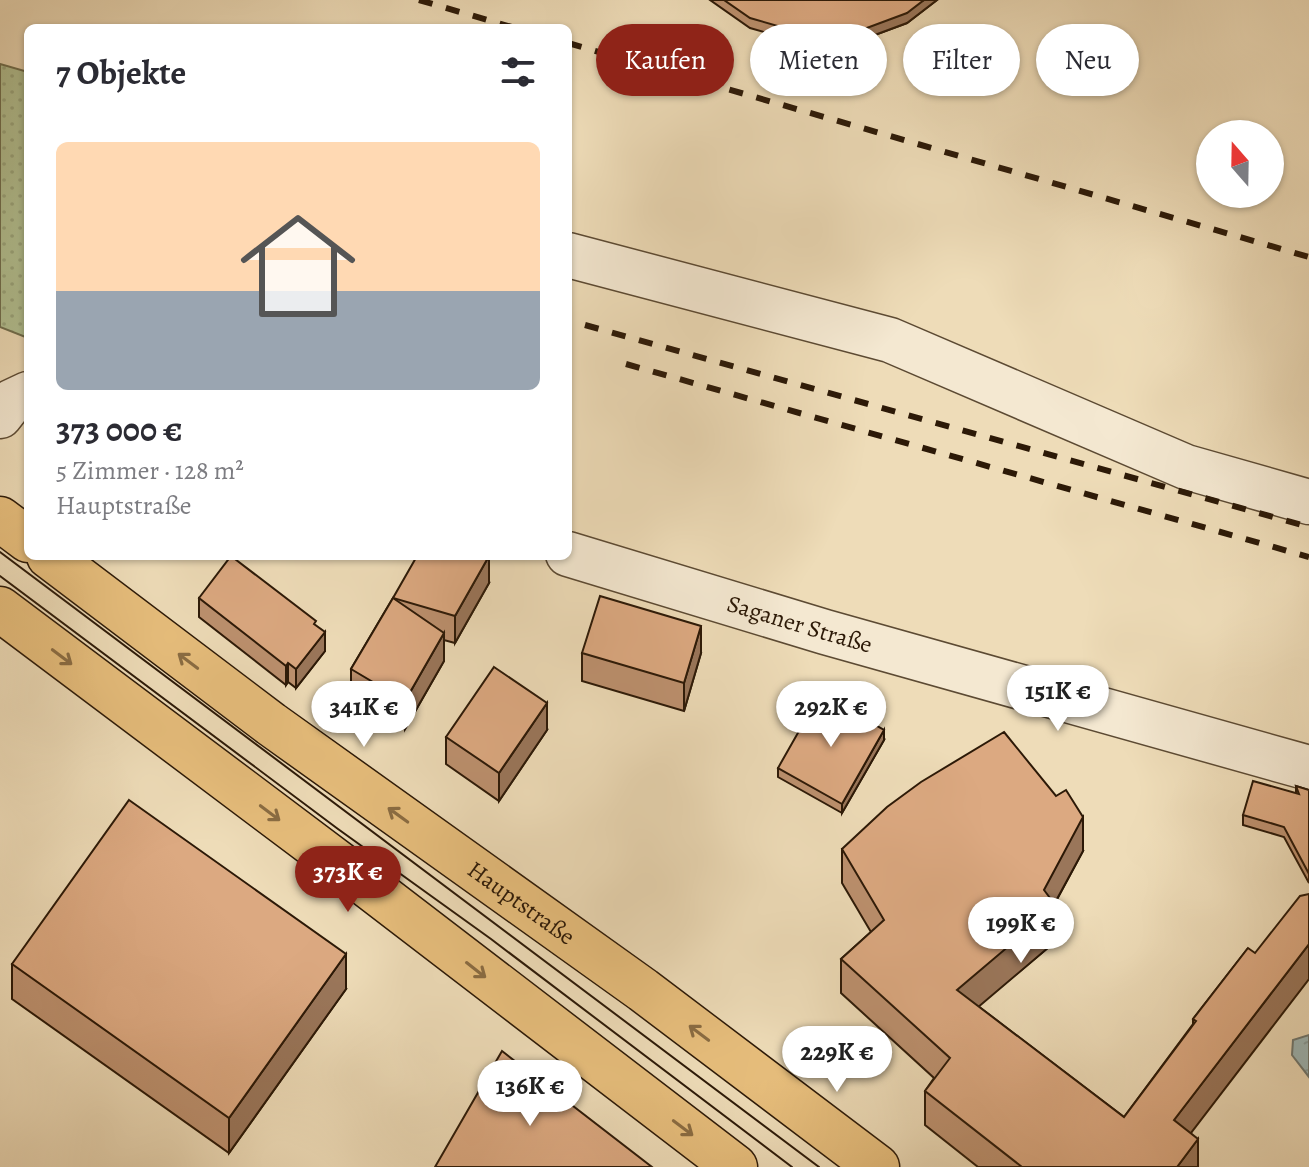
<!DOCTYPE html>
<html lang="de">
<head>
<meta charset="utf-8">
<style>
	:root { --surface:#fff; --page:#f7f7f7; --text:#2b2b33; --muted:#7c7c81; --line:#e1e1e2; --accent:#8f2418 }
	body { margin:0; font-family:Alegreya,serif; background:var(--page); color:var(--text); height:100vh; display:flex; flex-direction:column; font-size:30px; white-space:nowrap }
	* { box-sizing:border-box; margin:0 }
	p { font-size:26px; color:var(--muted) }
	.icon { flex:none; width:44px; height:44px; fill:none; stroke:currentColor; stroke-width:2; stroke-linecap:round; stroke-linejoin:round }
	.map { position:relative; flex:1; overflow:hidden }
	.details { position:absolute; left:24px; top:24px; width:548px; height:536px; display:flex; flex-direction:column; background:var(--surface); border-radius:12px; box-shadow:0 2px 6px #0004 }
	.details>* { flex:none }
	.banner { position:absolute; left:596px; top:24px; width:592px; height:72px; display:flex; gap:16px }
	.needle { width:52px; rotate:340deg }
	.tools { position:absolute; left:1196px; top:120px; display:grid; gap:16px }
	.tools a { display:grid; place-items:center; width:88px; height:88px; border-radius:50%; background:var(--surface); box-shadow:0 2px 6px #0004; font-size:40px }
	.price { position:absolute; translate:-50% -68px; padding:0 18px; border-radius:28px; background:#fff; color:#222; font-size:26px; line-height:52px; filter:drop-shadow(0 2px 4px #0008) }
	.price::after { content:''; position:absolute; left:50%; top:48px; width:24px; height:18px; margin-left:-12px; background:inherit; clip-path:polygon(0 0,100% 0,50% 100%) }
	.price.on { background:var(--accent); color:#fff }
	ul { padding:0; list-style:none }
	li { display:grid; align-content:center; gap:16px; height:424px; padding:0 32px }
	li+li { border-top:2px solid var(--line) }
	li span { display:grid; place-items:center; height:248px; border-radius:12px; color:#555 }
	li>.icon { margin-inline-start:auto }
	span .icon { width:144px; height:144px; fill:#fffc; stroke-width:1 }
	li b { font-size:34px }
	h2 { display:flex; justify-content:space-between; align-items:center; height:96px; padding:0 32px; font-size:34px }
	.pill { padding:0 28px; border-radius:36px; background:var(--surface); box-shadow:0 2px 6px #0004; font-size:28px; line-height:72px }
	.pill.on { background:var(--accent); color:#fff }
	.map>svg:first-child { display:block }
</style>
</head>
<body>
<div class="map">
<svg width="1309" height="1167" viewBox="0 0 1309 1167">
	<defs>
		<pattern id="green-dots" width="8" height="8" patternUnits="userSpaceOnUse" patternTransform="scale(2)"><rect width="8" height="8" fill="#b2c294"/><path d="M2 2h.1M6 6h.1" fill="none" stroke="#99a67e" stroke-width="1.8" stroke-linecap="round"/></pattern>
		<pattern id="water-ripples" width="26" height="14" patternUnits="userSpaceOnUse" patternTransform="scale(2)"><rect width="26" height="14" fill="#9eb9b9"/><path d="M2 4q2-2 4 0t4 0M15 11q2-2 4 0t4 0" fill="none" stroke="#889e9e"/></pattern>
	</defs>
	<rect width="100%" height="100%" fill="#eedcb8"/>
	<filter id="stains"><feTurbulence type="fractalNoise" baseFrequency=".0025" numOctaves="4"/><feColorMatrix values="0 0 0 0 .2 0 0 0 0 .09 0 0 0 0 .02 0 0 0 .5 -.17"/></filter>
	<radialGradient id="worn" r=".72"><stop offset=".6" stop-color="#630" stop-opacity="0"/><stop offset="1" stop-color="#630" stop-opacity=".3"/></radialGradient>
	<path fill="url(#green-dots)" stroke="#6f6e4e" stroke-width="2" d="M0,64L28,72V338L0,327Z"/>
	<path fill="url(#water-ripples)" stroke="#707972" stroke-width="2" d="M1309,1035V1077L1292,1055L1293,1040Z"/>
	<g fill="none" stroke-linecap="round" stroke-linejoin="round">
		<g stroke="#5c4a33" stroke-width="47">
			<g id="minor">
				<path d="M568,255L890,340L1186,467L1309,502"/>
				<path d="M0,416L11,402L28,394"/>
				<path id="s1" d="M568,554L825,632L1309,768"/>
			</g>
		</g>
		<g stroke="#2c1907" stroke-width="47">
			<g id="major">
				<path d="M0,519L28,540"/>
				<path id="s2" d="M49,556L271,724L643,990L877,1167"/>
				<path d="M0,609L350,872L735,1167"/>
			</g>
		</g>
		<use href="#minor" stroke="#f4e8d1" stroke-width="44"/>
		<use href="#major" stroke="#e7be7c" stroke-width="44"/>
		<g stroke="#2c1907" stroke-width="2">
			<path d="M0,552L819,1167"/>
			<path d="M0,576L338,829L491,939L792,1167"/>
		</g>
		<g stroke="#2c1907" stroke-width="6" stroke-dasharray="14 14" stroke-linecap="butt">
			<path d="M419,0L515,28"/>
			<path d="M568,43L1309,257"/>
			<path d="M585,325L1309,527"/>
			<path d="M626,364L1309,557"/>
		</g>
	</g>
	<g fill="#bd916f" stroke="#2c1907" stroke-width="2">
		<path d="M710,0H937L907,23L856,42L802,43L750,28Z"/>
		<path d="M489,583L455,643L444,640V661L405,729L351,696V669L393,598Z"/>
		<path d="M199,598L316,626L325,651L296,688L288,682L286,685L199,617Z"/>
		<path d="M582,653H701L684,711L582,681Z"/>
		<path d="M547,730L499,801L446,764V737Z"/>
		<path d="M884,740L842,813L778,777V768Z"/>
		<path d="M1296,786L1309,790V883L1284,837L1243,825V815L1296,793Z"/>
		<path d="M842,849L1083,851L1054,905L1056,941L978,1006L1124,1117L1193,1024V1019L1248,948L1191,1133L1198,1167H978L925,1125V1091L934,1078L841,993V959L871,932L842,883Z"/>
		<path d="M12,964L346,989L229,1153L12,999Z"/>
	</g>
	<g fill="#9a765a" stroke="#2c1907" stroke-width="2">
		<path d="M924,0H937L907,23L856,42V32Z"/>
		<path d="M489,556V583L455,643V616Z"/>
		<path d="M701,626V653L684,711V683Z"/>
		<path d="M325,632V651L296,688V669Z"/>
		<path d="M444,633V661L405,729V701Z"/>
		<path d="M288,663V682L286,685V666Z"/>
		<path d="M547,703V730L499,801V773Z"/>
		<path d="M884,730V740L842,813V804Z"/>
		<path d="M1083,817V851L1051,910L1056,906V941L957,1025V990Z"/>
		<path d="M1309,944V979L1174,1155V1120Z"/>
		<path d="M346,954V989L229,1153V1118Z"/>
		<path d="M1198,1139V1167H1177Z"/>
	</g>
	<g fill="#dca981" stroke="#2c1907" stroke-width="2">
		<path d="M724,0H924L907,13L856,32L802,33L750,18Z"/>
		<path d="M231,556L316,621L314,624L325,632L296,669L288,663L286,666L199,598Z"/>
		<path d="M417,556H489L455,616L393,598Z"/>
		<path d="M600,596L701,626L684,683L582,653Z"/>
		<path d="M393,598L444,633L405,701L351,669Z"/>
		<path d="M494,667L547,703L499,773L446,737Z"/>
		<path d="M820,694L884,730L842,804L778,768Z"/>
		<path d="M1004,732L1056,796L1066,790L1083,817L1044,890L1056,906L957,990L1124,1117L1196,1021L1193,1019L1248,948L1255,953L1300,896L1309,894V944L1174,1120L1198,1139L1177,1167H1022L925,1091L950,1058L841,959L884,920L842,849L887,807L921,782Z"/>
		<path d="M1253,781L1299,794L1296,786L1309,790V874L1284,827L1243,815Z"/>
		<path d="M129,800L346,954L229,1118L12,964Z"/>
		<path d="M502,1051L652,1167H435Z"/>
	</g>
	<defs><path id="oneway-shaft" d="M-6 0H5M1.5-3L5.5 0L1.5 3" fill="none" stroke-width="1.6" stroke-linecap="round" stroke-linejoin="round" transform="scale(2)"/></defs>
	<g stroke="#8a6c42">
		<use href="#oneway-shaft" transform="translate(62 657) rotate(37)"/>
		<use href="#oneway-shaft" transform="translate(188 661) rotate(-143)"/>
		<use href="#oneway-shaft" transform="translate(270 813) rotate(37)"/>
		<use href="#oneway-shaft" transform="translate(398 815) rotate(-144)"/>
		<use href="#oneway-shaft" transform="translate(476 970) rotate(38)"/>
		<use href="#oneway-shaft" transform="translate(699 1033) rotate(-143)"/>
		<use href="#oneway-shaft" transform="translate(683 1128) rotate(37)"/>
	</g>
	<g text-anchor="middle" stroke-width="6" stroke-linejoin="round" paint-order="stroke">
		<g font-size="24" fill="#2c1907" stroke="#f4e8d1">
			<text dy="8" stroke="none"><textPath href="#s1" startOffset="242">Saganer Straße</textPath></text>
			<text dy="8" stroke="none"><textPath href="#s2" startOffset="586">Hauptstraße</textPath></text>
		</g>
	</g>
	<rect width="100%" height="100%" filter="url(#stains)"/>
	<rect width="100%" height="100%" fill="url(#worn)"/>
</svg>
<div class="tools">
<a><svg class="needle" viewBox="-14 -14 28 28"><path d="M0-13l5 13h-10z" fill="#e53935"/><path d="M0 13l5-13h-10z" fill="#7c7c81"/></svg></a>
</div>
<b class="price" style="left:1058px;top:733px">151K €</b>
<b class="price" style="left:364px;top:749px">341K €</b>
<b class="price" style="left:831px;top:749px">292K €</b>
<b class="price on" style="left:348px;top:914px">373K €</b>
<b class="price" style="left:1021px;top:965px">199K €</b>
<b class="price" style="left:837px;top:1094px">229K €</b>
<b class="price" style="left:530px;top:1128px">136K €</b>
<div class="banner">
<a class="pill on">Kaufen</a>
<a class="pill">Mieten</a>
<a class="pill">Filter</a>
<a class="pill">Neu</a>
</div>
<section class="details">
<h2>7 Objekte<svg class="icon" aria-label="filters" viewBox="0 0 24 24"><path d="M4 7h16M4 17h16"/><circle cx="9" cy="7" r="2"/><circle cx="15" cy="17" r="2"/></svg></h2>
<ul>
<li><span style="background:linear-gradient(#ffd9b3 60%,#9aa5b1 0)"><svg class="icon" aria-label="home" viewBox="0 0 24 24"><path d="M3 11l9-7 9 7M6 9v11h12V9"/></svg></span><div><b>373 000 €</b><p>5 Zimmer · 128 m²</p><p>Hauptstraße</p></div></li>
</ul>
</section>
</div>
</body>
</html>
